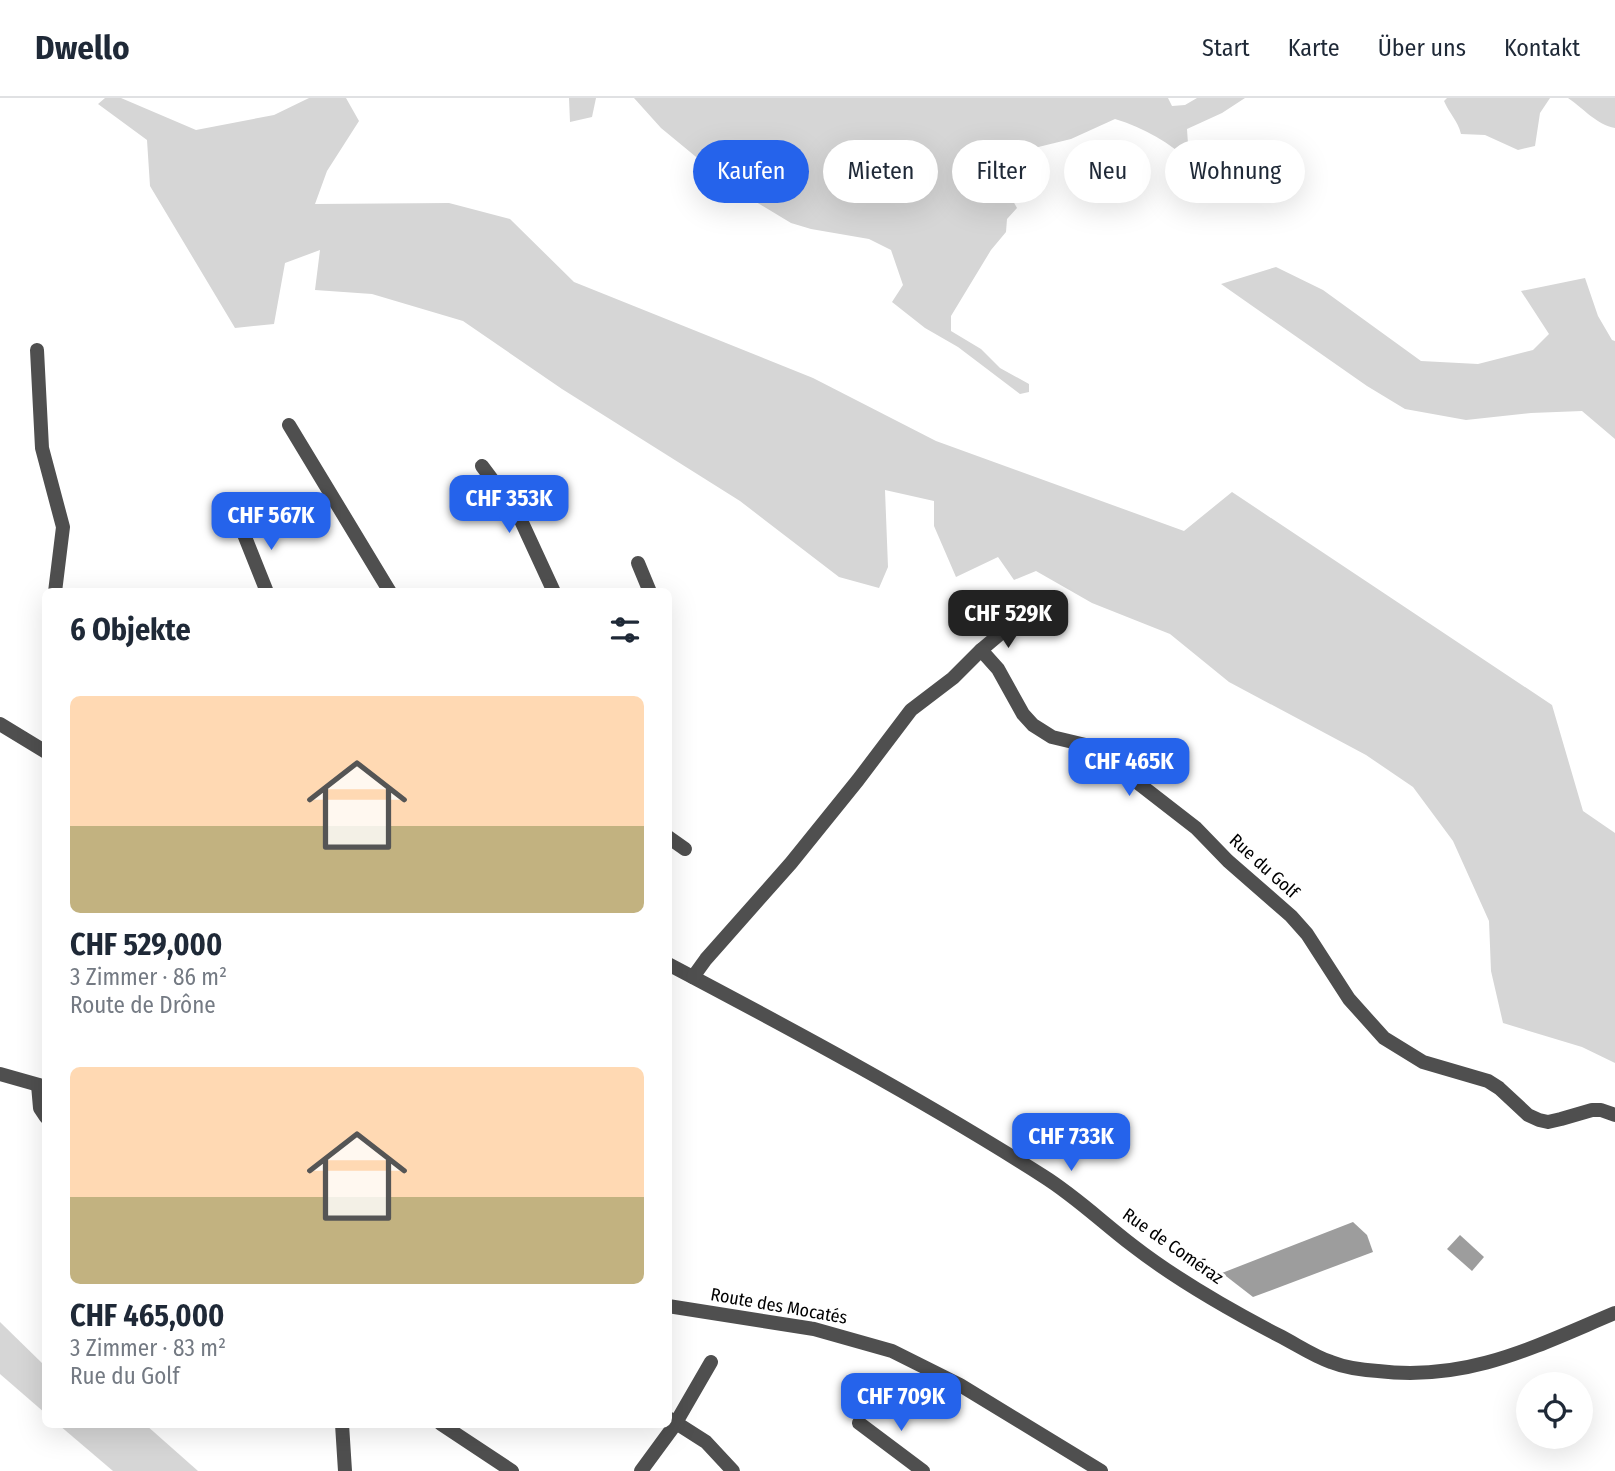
<!DOCTYPE html>
<html lang="de">
<head>
<meta charset="utf-8">
<style>
	:root { --surface:#fff; --page:#f2f2f3; --text:#1f2937; --muted:#747a83; --line:#e0e1e3; --accent:#2563eb }
	body { margin:0; font-family:"Fira Sans Condensed",sans-serif; background:var(--page); color:var(--text); height:100vh; display:flex; flex-direction:column; font-size:26px; white-space:nowrap }
	* { box-sizing:border-box; margin:0 }
	p { font-size:23px; color:var(--muted) }
	.icon { flex:none; width:38px; height:38px; fill:none; stroke:currentColor; stroke-width:2; stroke-linecap:round; stroke-linejoin:round }
	.map { position:relative; flex:1; overflow:hidden }
	.sheet { position:absolute; left:42px; top:490px; width:630px; height:840px; display:flex; flex-direction:column; background:var(--surface); border-radius:10px; box-shadow:0 7px 28px #0002 }
	.sheet>* { flex:none }
	.top-card { position:absolute; left:693px; top:42px; width:665px; height:63px; display:flex; gap:14px }
	.tools { position:absolute; left:1516px; top:1274px; display:grid; gap:14px }
	.tools a { display:grid; place-items:center; width:77px; height:77px; border-radius:50%; background:var(--surface); box-shadow:0 7px 28px #0002; font-size:35px }
	.price { position:absolute; translate:-50% -60px; padding:0 16px; border-radius:14px; background:var(--accent); color:#fff; font-size:23px; line-height:46px; filter:drop-shadow(0 2px 4px #0008) }
	.price::after { content:''; position:absolute; left:50%; top:42px; width:21px; height:16px; margin-left:-10px; background:inherit; clip-path:polygon(0 0,100% 0,50% 100%) }
	.price.current { background:#222; color:#fff }
	ul { padding:0; list-style:none }
	li { display:grid; align-content:center; gap:14px; height:371px; padding:0 28px }
	li span { display:grid; place-items:center; height:217px; border-radius:10px; color:#555 }
	li>.icon { margin-inline-start:auto }
	span .icon { width:126px; height:126px; fill:#fffc; stroke-width:1 }
	li b { font-size:30px }
	h2 { display:flex; justify-content:space-between; align-items:center; height:84px; padding:0 28px; font-size:30px }
	.tag { padding:0 24px; border-radius:32px; background:var(--surface); box-shadow:0 7px 28px #0002; font-size:24px; line-height:63px }
	.tag.current { background:var(--accent); color:#fff }
	header { display:flex; align-items:center; gap:42px; box-sizing:border-box; height:98px; padding:0 35px; background:var(--surface); border-bottom:2px solid var(--line) }
	header strong { font-size:33px }
	nav { display:flex; gap:38px; margin-inline-start:auto; font-size:24px }
	.map>svg:first-child { display:block }
</style>
</head>
<body>
<header>
<strong>Dwello</strong>
<nav><a>Start</a><a>Karte</a><a>Über uns</a><a>Kontakt</a></nav>
</header>
<div class="map">
<svg width="1615" height="1373" viewBox="0 0 1615 1373">
	<rect width="100%" height="100%" fill="#fff"/>
	<g fill="#d6d6d6">
		<path d="M105,0H121L196,32L274,17L309,0H346L359,23L327,73L315,106L449,105L510,121L574,184L813,280L936,343L1184,433L1232,394L1552,607L1583,713L1615,735V965L1582,949L1503,925L1491,873L1489,823L1453,743L1413,689L1366,657L1229,584L1170,536L1092,505L1036,473L1014,482L998,459L956,479L934,428V403L885,392L888,469L879,490L839,479L740,403L562,291L463,223L372,196L315,192L320,152L285,165L274,226L235,230L150,88L147,42L98,6Z"/>
		<path d="M569,0H596L592,19L570,24Z"/>
		<path d="M634,0H1168L1172,8L1185,7L1197,0H1245L1222,15L1187,31L1188,46L1229,91L1228,100C1210,96 1204,77 1192,66C1170,44 1144,30 1115,21L1071,41L1022,53L993,69L986,87L1008,94L1017,110L1007,121L1006,134L991,152L951,218V233L981,251L1000,270L1029,286V294L1020,296L958,249L925,230L892,204L903,187L891,152L869,141L811,131L791,125L751,101L731,93L718,77L661,30Z"/>
		<path d="M1447,0H1550L1540,15L1535,48L1518,52L1485,37L1461,36C1458,23 1449,15 1444,3Z"/>
		<path d="M1568,0H1615V30C1597,27 1583,10 1568,0Z"/>
		<path d="M1276,169L1323,192L1421,263L1478,266L1533,252L1549,236L1521,193L1585,180L1598,218L1612,242L1615,243V341L1582,313L1531,315L1466,322L1405,311L1367,288L1221,186Z"/>
		<path d="M0,1224L45,1268V1315L0,1276Z"/>
		<path d="M59,1327H146L198,1373H113Z"/>
	</g>
	<g fill="#9d9d9d">
		<path d="M1353,1124L1367,1137L1373,1154L1253,1199L1222,1175Z"/>
		<path d="M1460,1137L1484,1159L1472,1173L1447,1151Z"/>
	</g>
	<g fill="none" stroke-linecap="round" stroke-linejoin="round">
		<g stroke="#4f4f4f" stroke-width="14">
			<path d="M37,252L42,350L63,429L55,494"/>
			<path d="M289,327L390,494"/>
			<path d="M482,368L518,416L554,494"/>
			<path d="M241,429L267,494"/>
			<path d="M638,465L650,494"/>
			<path d="M981,552L1013,525"/>
			<path d="M0,626L46,654"/>
			<path d="M668,739L685,751"/>
			<path d="M668,866C795,933 922,1001 1043,1078C1075,1098 1102,1124 1132,1147C1177,1182 1228,1211 1278,1237C1296,1246 1313,1258 1331,1264C1346,1270 1363,1272 1378,1273C1468,1284 1536,1248 1615,1215"/>
			<path d="M693,879L706,861L791,765L858,682L911,612L953,580L981,552L998,571L1023,616L1033,627L1052,639L1094,649L1105,655L1138,685L1196,730L1228,763L1291,818L1307,836L1349,901L1384,940L1423,964L1488,983L1499,990L1528,1017L1539,1022L1548,1024L1561,1021L1592,1012H1601L1615,1017"/>
			<path d="M38,987L40,1010L46,1019"/>
			<path d="M670,1321L706,1344L733,1373"/>
			<path d="M859,1325L923,1373"/>
			<path d="M342,1326L345,1373"/>
			<path d="M441,1326L512,1373"/>
			<path d="M641,1373L674,1328L711,1264"/>
		</g>
		<g stroke="#4f4f4f" stroke-width="14">
			<path d="M0,976L46,989"/>
			<path d="M668,1208L814,1231L892,1253L960,1287L1101,1373"/>
		</g>
	</g>
	<g text-anchor="middle" stroke-width="6" stroke-linejoin="round" paint-order="stroke">
		<g font-size="18" fill="#000" stroke="#fff">
			<text transform="translate(1264 768) rotate(42)" y="6">Rue du Golf</text>
			<text transform="translate(1173 1148) rotate(35)" y="6">Rue de Coméraz</text>
			<text transform="translate(779 1208) rotate(10)" y="6">Route des Mocatés</text>
		</g>
	</g>
</svg>
<div class="tools">
<a><svg class="icon" aria-label="locate" viewBox="0 0 24 24"><circle cx="12" cy="12" r="6"/><path d="M12 2v4M12 18v4M2 12h4M18 12h4"/></svg></a>
</div>
<b class="price" style="left:509px;top:437px">CHF 353K</b>
<b class="price" style="left:271px;top:454px">CHF 567K</b>
<b class="price current" style="left:1008px;top:552px">CHF 529K</b>
<b class="price" style="left:1129px;top:700px">CHF 465K</b>
<b class="price" style="left:1071px;top:1075px">CHF 733K</b>
<b class="price" style="left:901px;top:1335px">CHF 709K</b>
<div class="top-card">
<a class="tag current">Kaufen</a>
<a class="tag">Mieten</a>
<a class="tag">Filter</a>
<a class="tag">Neu</a>
<a class="tag">Wohnung</a>
</div>
<section class="sheet">
<h2>6 Objekte<svg class="icon" aria-label="filters" viewBox="0 0 24 24"><path d="M4 7h16M4 17h16"/><circle cx="9" cy="7" r="2"/><circle cx="15" cy="17" r="2"/></svg></h2>
<ul>
<li><span style="background:linear-gradient(#ffd9b3 60%,#c2b280 0)"><svg class="icon" aria-label="home" viewBox="0 0 24 24"><path d="M3 11l9-7 9 7M6 9v11h12V9"/></svg></span><div><b>CHF 529,000</b><p>3 Zimmer · 86 m²</p><p>Route de Drône</p></div></li>
<li><span style="background:linear-gradient(#ffd9b3 60%,#c2b280 0)"><svg class="icon" aria-label="home" viewBox="0 0 24 24"><path d="M3 11l9-7 9 7M6 9v11h12V9"/></svg></span><div><b>CHF 465,000</b><p>3 Zimmer · 83 m²</p><p>Rue du Golf</p></div></li>
</ul>
</section>
</div>
</body>
</html>
